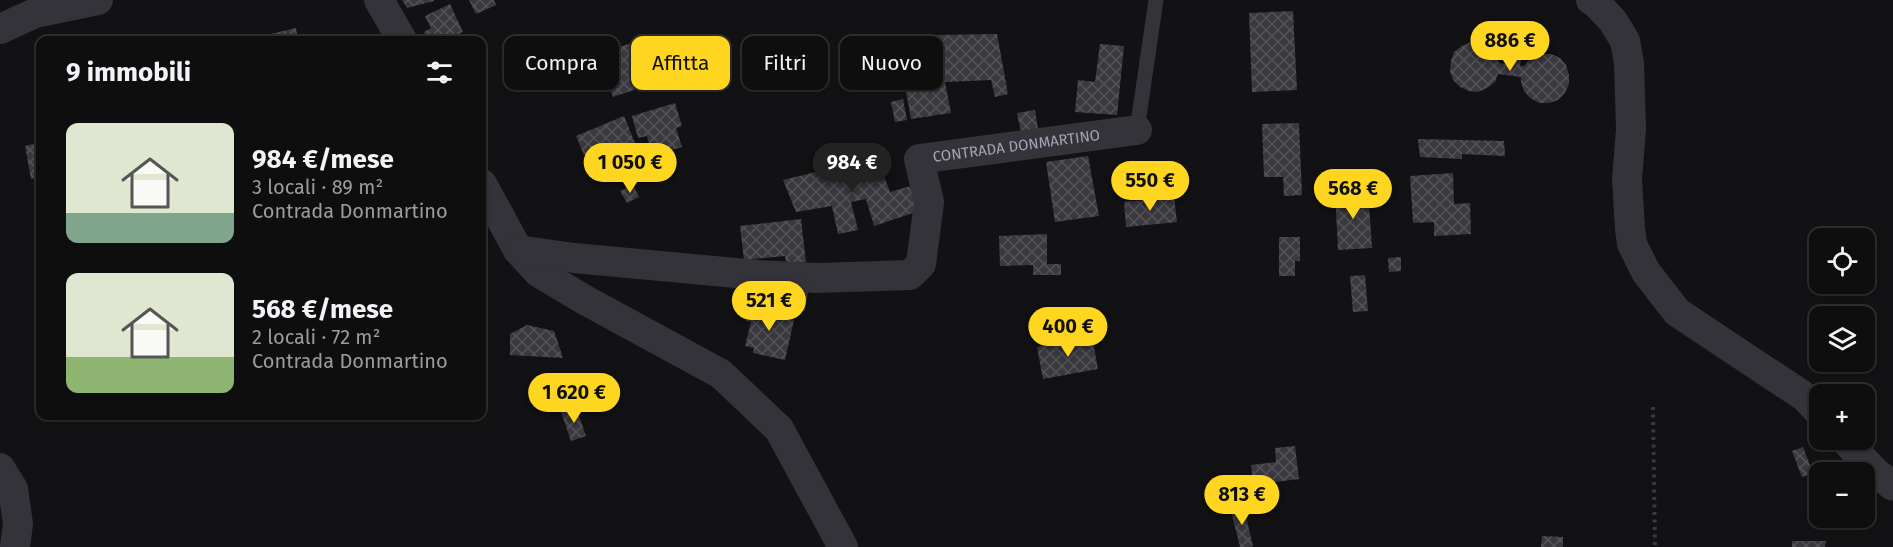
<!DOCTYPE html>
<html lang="it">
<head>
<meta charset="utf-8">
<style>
	:root { --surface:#0e0e0f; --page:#171718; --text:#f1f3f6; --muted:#9b9c9e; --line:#2e2e2f; --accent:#ffd61f }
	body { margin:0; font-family:"Fira Sans",sans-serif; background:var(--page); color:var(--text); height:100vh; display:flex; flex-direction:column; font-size:22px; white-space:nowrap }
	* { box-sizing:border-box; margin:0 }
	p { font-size:20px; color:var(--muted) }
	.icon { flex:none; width:33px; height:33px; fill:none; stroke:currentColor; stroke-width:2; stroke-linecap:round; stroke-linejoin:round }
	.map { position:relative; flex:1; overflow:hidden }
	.drawer { position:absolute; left:36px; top:36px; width:450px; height:384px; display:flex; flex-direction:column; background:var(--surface); border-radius:12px; box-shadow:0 2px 4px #0004,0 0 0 2px var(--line) }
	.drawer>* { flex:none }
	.top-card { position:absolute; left:504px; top:36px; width:570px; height:54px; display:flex; gap:12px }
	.fabs { position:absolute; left:1809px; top:228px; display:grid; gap:12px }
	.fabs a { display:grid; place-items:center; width:66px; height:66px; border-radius:12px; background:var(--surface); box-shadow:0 2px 4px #0004,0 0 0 2px var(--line); font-size:30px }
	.price { position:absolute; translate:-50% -51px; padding:0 14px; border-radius:21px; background:var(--accent); color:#111; font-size:20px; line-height:39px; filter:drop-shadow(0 2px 3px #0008) }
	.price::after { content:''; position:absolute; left:50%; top:36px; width:18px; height:14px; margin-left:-9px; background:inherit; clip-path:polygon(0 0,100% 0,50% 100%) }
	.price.selected { background:#222; color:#fff }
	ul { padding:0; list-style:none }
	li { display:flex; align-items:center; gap:18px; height:150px; padding:0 30px }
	li span { display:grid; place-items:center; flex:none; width:168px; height:120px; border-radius:12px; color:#555 }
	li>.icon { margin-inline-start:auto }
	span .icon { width:72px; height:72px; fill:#fffc; stroke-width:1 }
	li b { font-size:26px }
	h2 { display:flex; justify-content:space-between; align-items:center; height:72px; padding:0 30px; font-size:26px }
	.chip { padding:0 21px; border-radius:12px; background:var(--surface); box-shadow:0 2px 4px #0004,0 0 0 2px var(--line); font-size:21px; line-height:54px }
	.chip.selected { background:var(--accent); color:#111 }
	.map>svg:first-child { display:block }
</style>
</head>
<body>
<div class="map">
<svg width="1893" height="547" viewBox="0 0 1893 547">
	<defs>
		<pattern id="building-cross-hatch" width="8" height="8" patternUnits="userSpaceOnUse" patternTransform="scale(1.5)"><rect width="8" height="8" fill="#3a393f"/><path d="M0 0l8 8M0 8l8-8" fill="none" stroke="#535358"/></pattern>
	</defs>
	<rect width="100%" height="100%" fill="#121214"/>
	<g fill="url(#building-cross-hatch)">
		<path d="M402,0H434V1L407,8Z"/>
		<path d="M469,0H494L496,5L476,14Z"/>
		<path d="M450,4L463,32L446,40H428L424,32L431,28L425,16Z"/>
		<path d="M1293,11L1297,90L1252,92L1249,13Z"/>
		<path d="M296,28L298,40H245Z"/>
		<path d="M997,34L1008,94L995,97L991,80L945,82L951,113L911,119L903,75L891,78L889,66L901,64L900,60L940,54L936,35Z"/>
		<path d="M635,42L649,85L613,97L598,54Z"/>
		<path d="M1471,42L1480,43L1489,47L1496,54L1499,63L1506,64L1507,55L1521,57L1520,66H1524L1532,57L1541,54H1551L1560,58L1566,65L1569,75V84L1565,93L1558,100L1549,103H1539L1530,98L1524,91L1521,82V77L1498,74L1495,82L1487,88L1478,92L1469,91L1460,87L1453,80L1450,71L1451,61L1454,52L1462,46Z"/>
		<path d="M1100,44L1124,46L1117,115L1075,112L1078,80L1095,82Z"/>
		<path d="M826,66L829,83L806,87L803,70Z"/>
		<path d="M903,99L907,120L895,122L891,102Z"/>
		<path d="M675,103L682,126L676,128L682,147L652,156L647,136L638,138L632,116Z"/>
		<path d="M1035,110L1039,135L1022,138L1017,113Z"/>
		<path d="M624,116L639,153L611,165L603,149L584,155L576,136Z"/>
		<path d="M1299,123L1302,195L1284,196L1283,177H1264L1262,124Z"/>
		<path d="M1418,139L1504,141L1505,156L1462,154V159L1420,157Z"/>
		<path d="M40,142V177L31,179L25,146Z"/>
		<path d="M1088,156L1099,216L1055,222L1046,162Z"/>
		<path d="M877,157L890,192L914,185L922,210L874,226L866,199L851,202L858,230L838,234L832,206L796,212L783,180Z"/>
		<path d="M1453,173L1454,204L1470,203L1471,234L1434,236V222L1413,223L1410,176Z"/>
		<path d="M633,185L639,197L627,203L620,191Z"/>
		<path d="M1368,189L1372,248L1338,250L1335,192Z"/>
		<path d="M1174,197L1177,222L1126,227L1124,202Z"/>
		<path d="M801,219L806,262L786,264L785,256L744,260L740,226Z"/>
		<path d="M1047,234V264H1061V275H1033V265L1000,266L999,236Z"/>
		<path d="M1279,237H1300V261H1295V276H1279Z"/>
		<path d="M1401,257V271L1389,272L1388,258Z"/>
		<path d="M1365,275L1368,311L1353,312L1350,276Z"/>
		<path d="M794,290L808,291L805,311L791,309Z"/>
		<path d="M750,305L781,311L779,316L794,320L785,360L753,353L754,348L745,346L751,322L746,321Z"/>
		<path d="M527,325L554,331L563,358L510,355V334Z"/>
		<path d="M1092,337L1098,369L1043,379L1037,347Z"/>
		<path d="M576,407L586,436L571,441L561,412Z"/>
		<path d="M1295,446L1299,479L1275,482L1277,499L1235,503L1234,483L1253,481L1251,465L1276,462L1275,448Z"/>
		<path d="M1803,447L1813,473L1802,477L1792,451Z"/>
		<path d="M1243,504L1253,546L1251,547H1240L1230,507Z"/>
		<path d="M1542,536L1563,537V547H1541Z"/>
		<path d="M1792,541H1826L1825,547H1792Z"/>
	</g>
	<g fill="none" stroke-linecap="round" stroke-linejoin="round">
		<path stroke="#393a40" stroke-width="4" stroke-dasharray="3 4.5" stroke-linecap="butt" d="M1653,407L1655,547"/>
		<path stroke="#333339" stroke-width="15" d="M1137,130L1156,0"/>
		<g stroke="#333339" stroke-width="30">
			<path d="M379,0L402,40"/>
			<path d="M1591,0L1595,2L1613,21L1625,41L1629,63L1631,129L1627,179L1630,229L1632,244L1646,272L1677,312L1805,397L1820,413"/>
			<path d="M0,29L35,13L98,0"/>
			<path d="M482,184L518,250L538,272L585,300L721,374L779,429L843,547"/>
			<path id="s1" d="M518,250L574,258L758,275L817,278L910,275L921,264L929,202L919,159L1137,130"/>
			<path d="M1845,440L1875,472L1893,486"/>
			<path d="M0,468L13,489L18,524L15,547"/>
		</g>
	</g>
	<g text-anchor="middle" stroke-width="6" stroke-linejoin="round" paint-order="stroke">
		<g font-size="15" fill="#a2a5b6" stroke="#0d0d0f">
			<text dy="5" stroke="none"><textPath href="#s1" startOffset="614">CONTRADA DONMARTINO</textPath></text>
		</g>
	</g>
</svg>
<div class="fabs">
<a><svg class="icon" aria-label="locate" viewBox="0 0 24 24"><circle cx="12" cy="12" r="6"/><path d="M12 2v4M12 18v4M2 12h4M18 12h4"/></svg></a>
<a><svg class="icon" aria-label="layers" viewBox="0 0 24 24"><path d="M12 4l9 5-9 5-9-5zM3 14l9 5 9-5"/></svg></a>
<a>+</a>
<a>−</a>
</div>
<b class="price" style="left:1510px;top:72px">886 €</b>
<b class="price" style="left:630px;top:194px">1 050 €</b>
<b class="price selected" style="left:852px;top:194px">984 €</b>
<b class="price" style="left:1150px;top:212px">550 €</b>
<b class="price" style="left:1353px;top:220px">568 €</b>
<b class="price" style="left:769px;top:332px">521 €</b>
<b class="price" style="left:1068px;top:358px">400 €</b>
<b class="price" style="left:574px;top:424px">1 620 €</b>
<b class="price" style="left:1242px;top:526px">813 €</b>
<div class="top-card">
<a class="chip">Compra</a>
<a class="chip selected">Affitta</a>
<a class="chip">Filtri</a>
<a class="chip">Nuovo</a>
</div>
<section class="drawer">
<h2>9 immobili<svg class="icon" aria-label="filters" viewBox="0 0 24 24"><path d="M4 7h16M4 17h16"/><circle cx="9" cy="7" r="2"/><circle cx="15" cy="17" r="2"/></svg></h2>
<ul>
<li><span style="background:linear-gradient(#dfe7d0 75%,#7fa58c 0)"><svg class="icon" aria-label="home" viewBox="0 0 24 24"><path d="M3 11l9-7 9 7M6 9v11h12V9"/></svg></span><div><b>984 €/mese</b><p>3 locali · 89 m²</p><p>Contrada Donmartino</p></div></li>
<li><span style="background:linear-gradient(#dfe7d0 70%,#8fb573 0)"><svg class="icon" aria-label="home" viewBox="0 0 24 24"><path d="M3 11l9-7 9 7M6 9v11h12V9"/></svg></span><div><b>568 €/mese</b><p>2 locali · 72 m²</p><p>Contrada Donmartino</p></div></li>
</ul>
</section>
</div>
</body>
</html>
